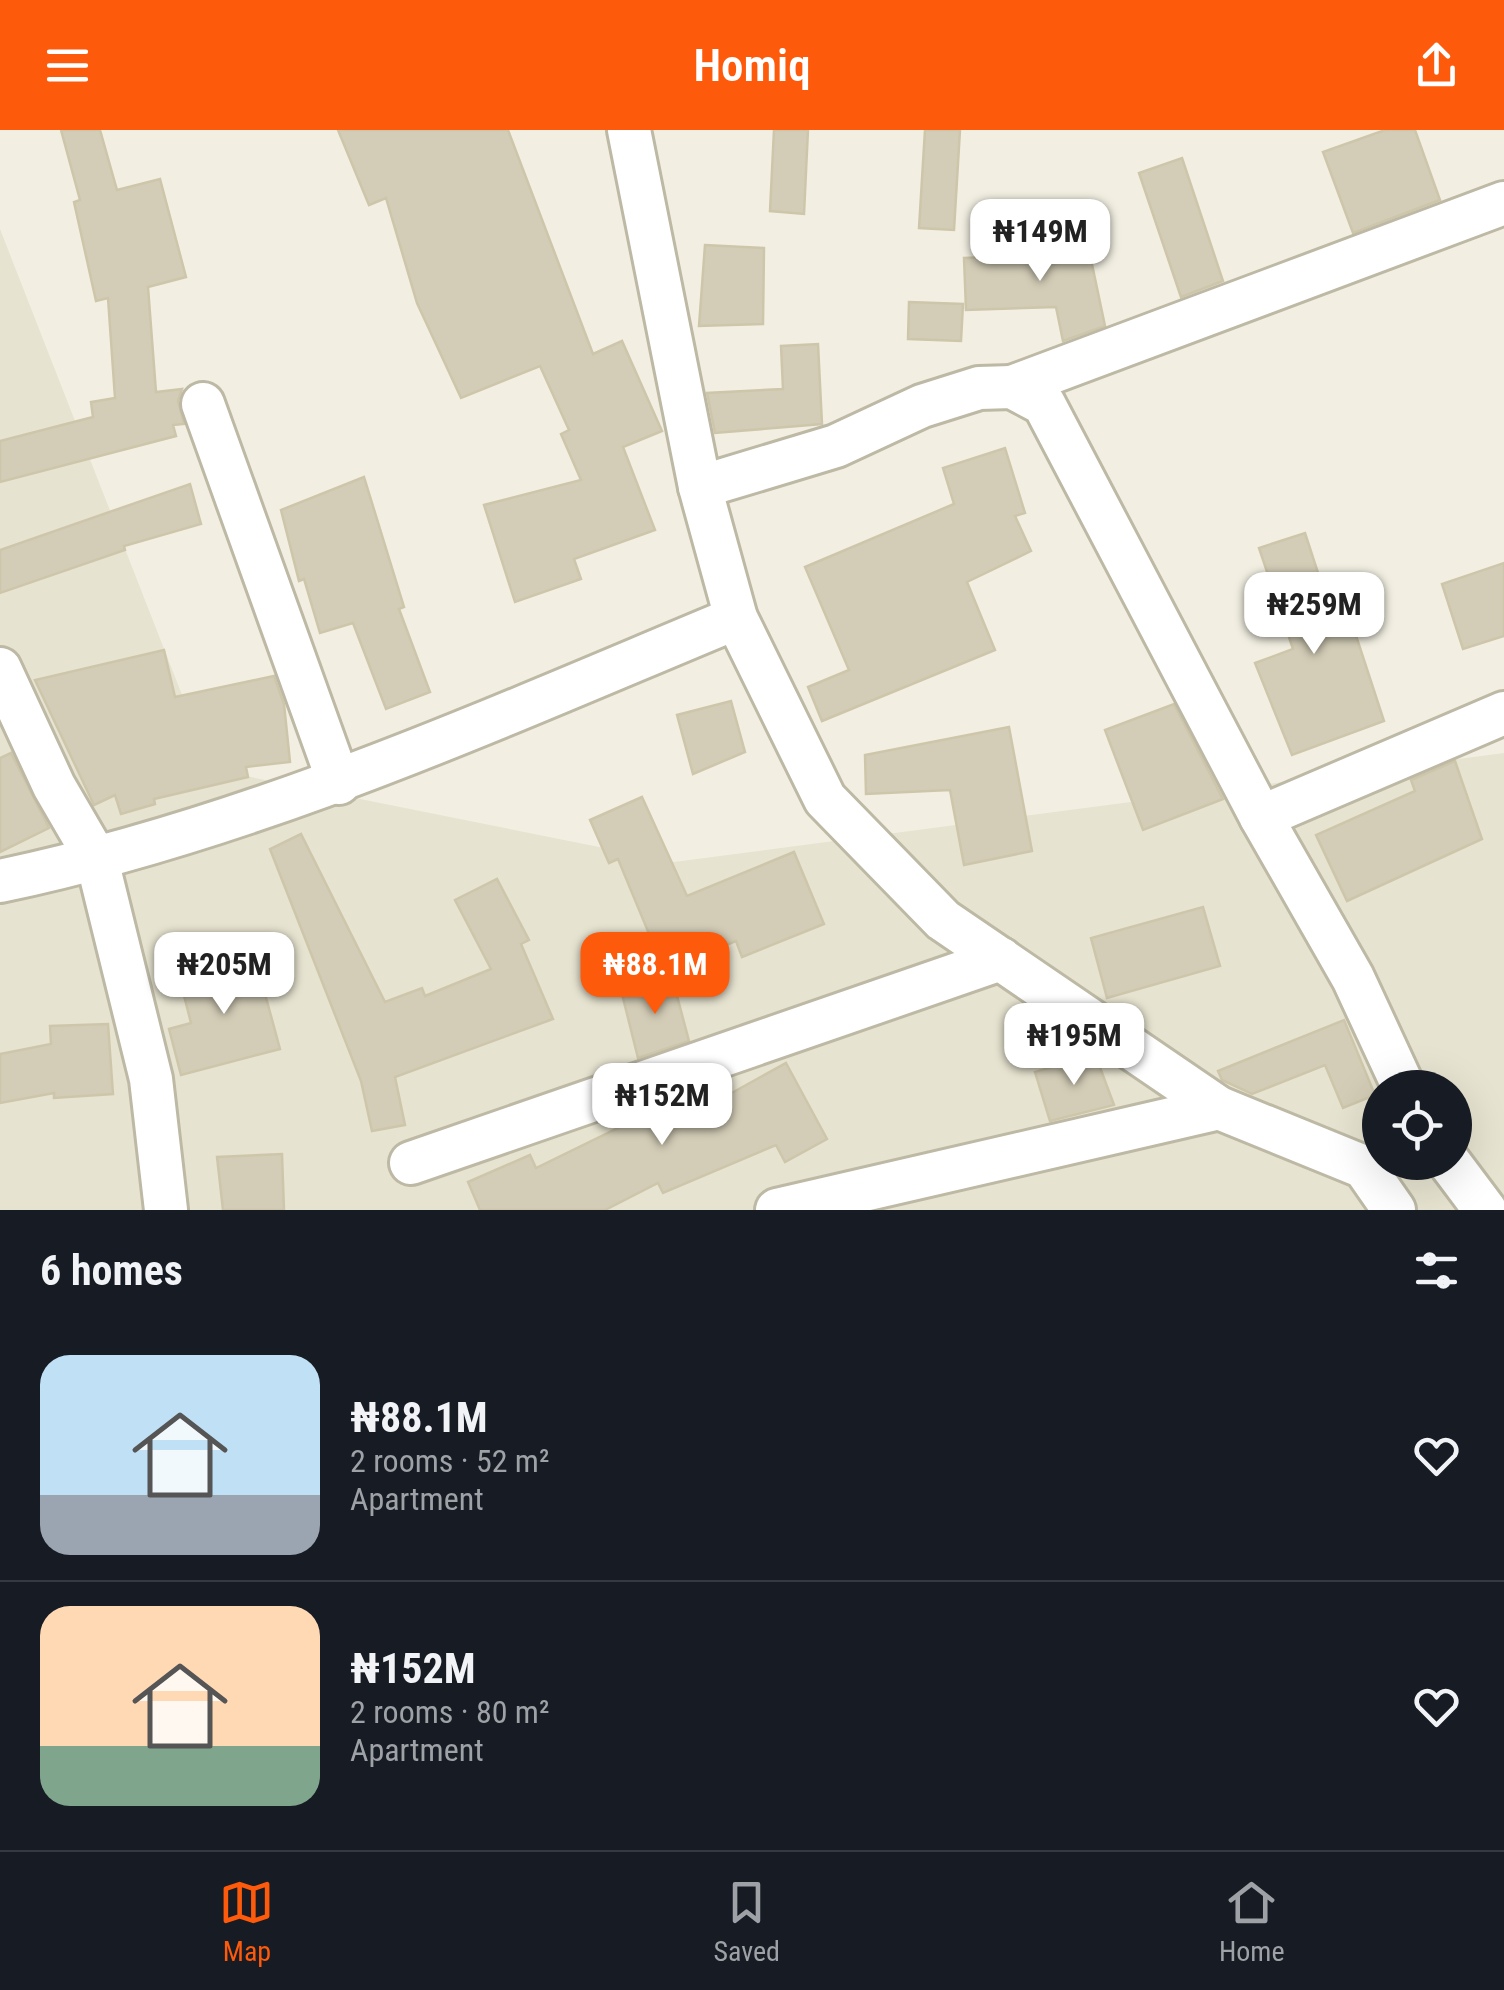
<!DOCTYPE html>
<html lang="en">
<head>
<meta charset="utf-8">
<style>
	:root { --surface:#171b24; --page:#20242c; --text:#f1f3f6; --muted:#9ea1a6; --line:#363941; --accent:#fe5a0c }
	body { margin:0; font-family:"Roboto Condensed",sans-serif; background:var(--page); color:var(--text); height:100vh; display:flex; flex-direction:column; font-size:38px; white-space:nowrap }
	* { box-sizing:border-box; margin:0 }
	p { font-size:32px; color:var(--muted) }
	.icon { flex:none; width:55px; height:55px; fill:none; stroke:currentColor; stroke-width:2; stroke-linecap:round; stroke-linejoin:round }
	.map { position:relative; height:1080px; overflow:hidden }
	.drawer { display:flex; flex-direction:column; background:var(--surface); flex:1 }
	.drawer>* { flex:none }
	.controls { position:absolute; left:1362px; top:940px; display:grid; gap:20px }
	.controls a { display:grid; place-items:center; width:110px; height:110px; border-radius:50%; background:var(--surface); box-shadow:0 10px 40px #0002; font-size:50px }
	.price { position:absolute; translate:-50% -85px; padding:0 22px; border-radius:20px; background:#fff; color:#222; font-size:32px; line-height:65px; filter:drop-shadow(0 2px 5px #0008) }
	.price::after { content:''; position:absolute; left:50%; top:60px; width:30px; height:22px; margin-left:-15px; background:inherit; clip-path:polygon(0 0,100% 0,50% 100%) }
	.price.current { background:var(--accent); color:#fff }
	ul { padding:0; list-style:none }
	li { display:flex; align-items:center; gap:30px; height:250px; padding:0 40px }
	li+li { border-top:2px solid var(--line) }
	li span { display:grid; place-items:center; flex:none; width:280px; height:200px; border-radius:30px; color:#555 }
	li>.icon { margin-inline-start:auto }
	span .icon { width:120px; height:120px; fill:#fffc; stroke-width:1 }
	li b { font-size:42px }
	h2 { display:flex; justify-content:space-between; align-items:center; height:120px; padding:0 40px; font-size:42px }
	header { display:flex; justify-content:space-between; align-items:center; height:130px; padding:0 40px; background:var(--accent); color:#fff; font-size:45px; font-weight:600 }
	.dock { display:flex; justify-content:space-around; align-items:center; height:140px; border-top:2px solid var(--line); background:var(--surface); font-size:28px; color:var(--muted) }
	.dock a { display:grid; justify-items:center; gap:5px }
	.dock .current { color:var(--accent) }
	.map>svg:first-child { display:block }
</style>
</head>
<body>
<header><svg class="icon" aria-label="menu" viewBox="0 0 24 24"><path d="M4 6h16M4 12h16M4 18h16"/></svg>Homiq<svg class="icon" aria-label="share" viewBox="0 0 24 24"><path d="M12 15V3M7 8l5-5 5 5M5 13v7h14v-7"/></svg></header>
<div class="map">
<svg width="1504" height="1080" viewBox="0 0 1504 1080">
	<rect width="100%" height="100%" fill="#f2efe2"/>
	<path fill="#e6e3d0" fill-rule="evenodd" d="M0,99L211,639L674,732L1504,623V1080H0ZM1380,958H1455V1032H1380Z"/>
	<g fill="#d3cdb7" stroke="#cec6aa" stroke-width="2.5">
		<path d="M61,0H100L117,60L160,49L186,147L148,157L156,262L182,259L178,271L184,294L173,295L176,306L0,352V311L93,287L91,272L115,268L108,168L96,171L74,72L80,70Z"/>
		<path d="M338,0H508L593,224L622,211L662,301L623,317L655,400L574,429L581,449L515,472L484,375L581,350L561,304L569,300L540,236L461,268L417,173L386,68L369,75Z"/>
		<path d="M774,0H808L804,84L770,81Z"/>
		<path d="M925,0H960L954,100L919,98Z"/>
		<path d="M1385,0H1415L1440,70L1353,103L1323,22Z"/>
		<path d="M1182,28L1223,151L1181,167L1139,43Z"/>
		<path d="M1085,101L1105,196L1063,211L1056,177L966,180L964,128L1045,125L1042,110Z"/>
		<path d="M705,115L764,118L763,194L699,196Z"/>
		<path d="M909,172L963,174L961,211L908,209Z"/>
		<path d="M818,214L822,294L715,303L707,263L783,259L781,216Z"/>
		<path d="M1005,318L1025,383L1015,386L1031,421L967,452L995,520L822,591L808,557L849,540L805,437L954,374L943,338Z"/>
		<path d="M364,347L404,477L399,479L430,562L386,579L353,493L320,503L304,449L299,451L281,380Z"/>
		<path d="M190,354L201,394L124,416L125,420L0,463V420Z"/>
		<path d="M1305,403L1331,483L1347,478L1384,591L1292,625L1255,533L1293,519L1259,418Z"/>
		<path d="M1504,433V506L1463,519L1442,454Z"/>
		<path d="M164,520L175,567L274,546L284,574L290,632L246,637L248,647L154,669L155,674L121,684L115,665L94,675L35,550Z"/>
		<path d="M731,571L745,622L693,644L677,585Z"/>
		<path d="M1174,574L1223,669L1143,700L1105,600Z"/>
		<path d="M1009,597L1032,721L964,735L950,660L866,664L865,625Z"/>
		<path d="M11,623L49,698L0,722V628Z"/>
		<path d="M1455,631L1482,709L1347,771L1316,705L1415,661L1411,650Z"/>
		<path d="M642,667L687,766L794,722L824,794L742,827L736,811L664,840L618,729L609,733L590,690Z"/>
		<path d="M301,704L385,872L422,858L425,866L491,839L455,770L497,749L529,810L521,814L553,889L395,947L405,995L372,1001L361,951L270,719Z"/>
		<path d="M1203,777L1220,836L1107,868L1091,808Z"/>
		<path d="M255,827L280,919L181,945L169,899L191,893L179,846Z"/>
		<path d="M672,847L689,911L638,928L621,860Z"/>
		<path d="M1344,890L1375,965L1343,978L1325,935L1252,964L1222,950L1218,941Z"/>
		<path d="M108,894L113,964L54,968V963L0,973V924L51,914L50,896Z"/>
		<path d="M1095,924L1114,975L1050,991L1035,942Z"/>
		<path d="M786,933L827,1009L785,1032L776,1015L663,1063L658,1053L605,1080H480L468,1052L530,1025L536,1038L632,991L631,987L650,977L723,952L728,965Z"/>
		<path d="M282,1024L284,1080H223L217,1027Z"/>
	</g>
	<g fill="none" stroke-linecap="round" stroke-linejoin="round">
		<g stroke="#bdb9a5" stroke-width="48">
			<g id="minor">
				<path d="M629,0L700,357L736,488L825,669L943,790L1219,978L1364,1037L1394,1080"/>
				<path d="M1012,257L1504,73"/>
				<path d="M203,274L339,653"/>
				<path d="M700,357L836,316L922,276L979,258L1012,257L1044,274L1261,687L1353,848L1404,958"/>
				<path d="M0,539L54,656L97,730L151,949L166,1080"/>
				<path d="M1261,687L1504,583"/>
				<path d="M0,751C257,697 495,588 736,488"/>
				<path d="M1449,1032L1485,1080"/>
				<path d="M411,1033L1001,829"/>
				<path d="M777,1080L1219,978"/>
			</g>
		</g>
		<use href="#minor" stroke="#fff" stroke-width="42"/>
	</g>
</svg>
<div class="controls">
<a><svg class="icon" aria-label="locate" viewBox="0 0 24 24"><circle cx="12" cy="12" r="6"/><path d="M12 2v4M12 18v4M2 12h4M18 12h4"/></svg></a>
</div>
<b class="price" style="left:1040px;top:154px">₦149M</b>
<b class="price" style="left:1314px;top:527px">₦259M</b>
<b class="price" style="left:224px;top:887px">₦205M</b>
<b class="price current" style="left:655px;top:887px">₦88.1M</b>
<b class="price" style="left:1074px;top:958px">₦195M</b>
<b class="price" style="left:662px;top:1018px">₦152M</b>
</div>
<section class="drawer">
<h2>6 homes<svg class="icon" aria-label="filters" viewBox="0 0 24 24"><path d="M4 7h16M4 17h16"/><circle cx="9" cy="7" r="2"/><circle cx="15" cy="17" r="2"/></svg></h2>
<ul>
<li><span style="background:linear-gradient(#bfe0f5 70%,#9aa5b1 0)"><svg class="icon" aria-label="home" viewBox="0 0 24 24"><path d="M3 11l9-7 9 7M6 9v11h12V9"/></svg></span><div><b>₦88.1M</b><p>2 rooms · 52 m²</p><p>Apartment</p></div><svg class="icon" aria-label="heart" viewBox="0 0 24 24"><path d="M12 20l-8-8c-3-5 5-10 8-4 3-6 11-1 8 4z"/></svg></li>
<li><span style="background:linear-gradient(#ffd9b3 70%,#7fa58c 0)"><svg class="icon" aria-label="home" viewBox="0 0 24 24"><path d="M3 11l9-7 9 7M6 9v11h12V9"/></svg></span><div><b>₦152M</b><p>2 rooms · 80 m²</p><p>Apartment</p></div><svg class="icon" aria-label="heart" viewBox="0 0 24 24"><path d="M12 20l-8-8c-3-5 5-10 8-4 3-6 11-1 8 4z"/></svg></li>
</ul>
</section>
<nav class="dock">
<a class="current"><svg class="icon" aria-label="map" viewBox="0 0 24 24"><path d="M3 6l6-2 6 2 6-2v14l-6 2-6-2-6 2zM9 4v14M15 6v14"/></svg>Map</a>
<a><svg class="icon" aria-label="saved" viewBox="0 0 24 24"><path d="M7 4h10v16l-5-4-5 4z"/></svg>Saved</a>
<a><svg class="icon" aria-label="home" viewBox="0 0 24 24"><path d="M3 11l9-7 9 7M6 9v11h12V9"/></svg>Home</a>
</nav>
</body>
</html>
